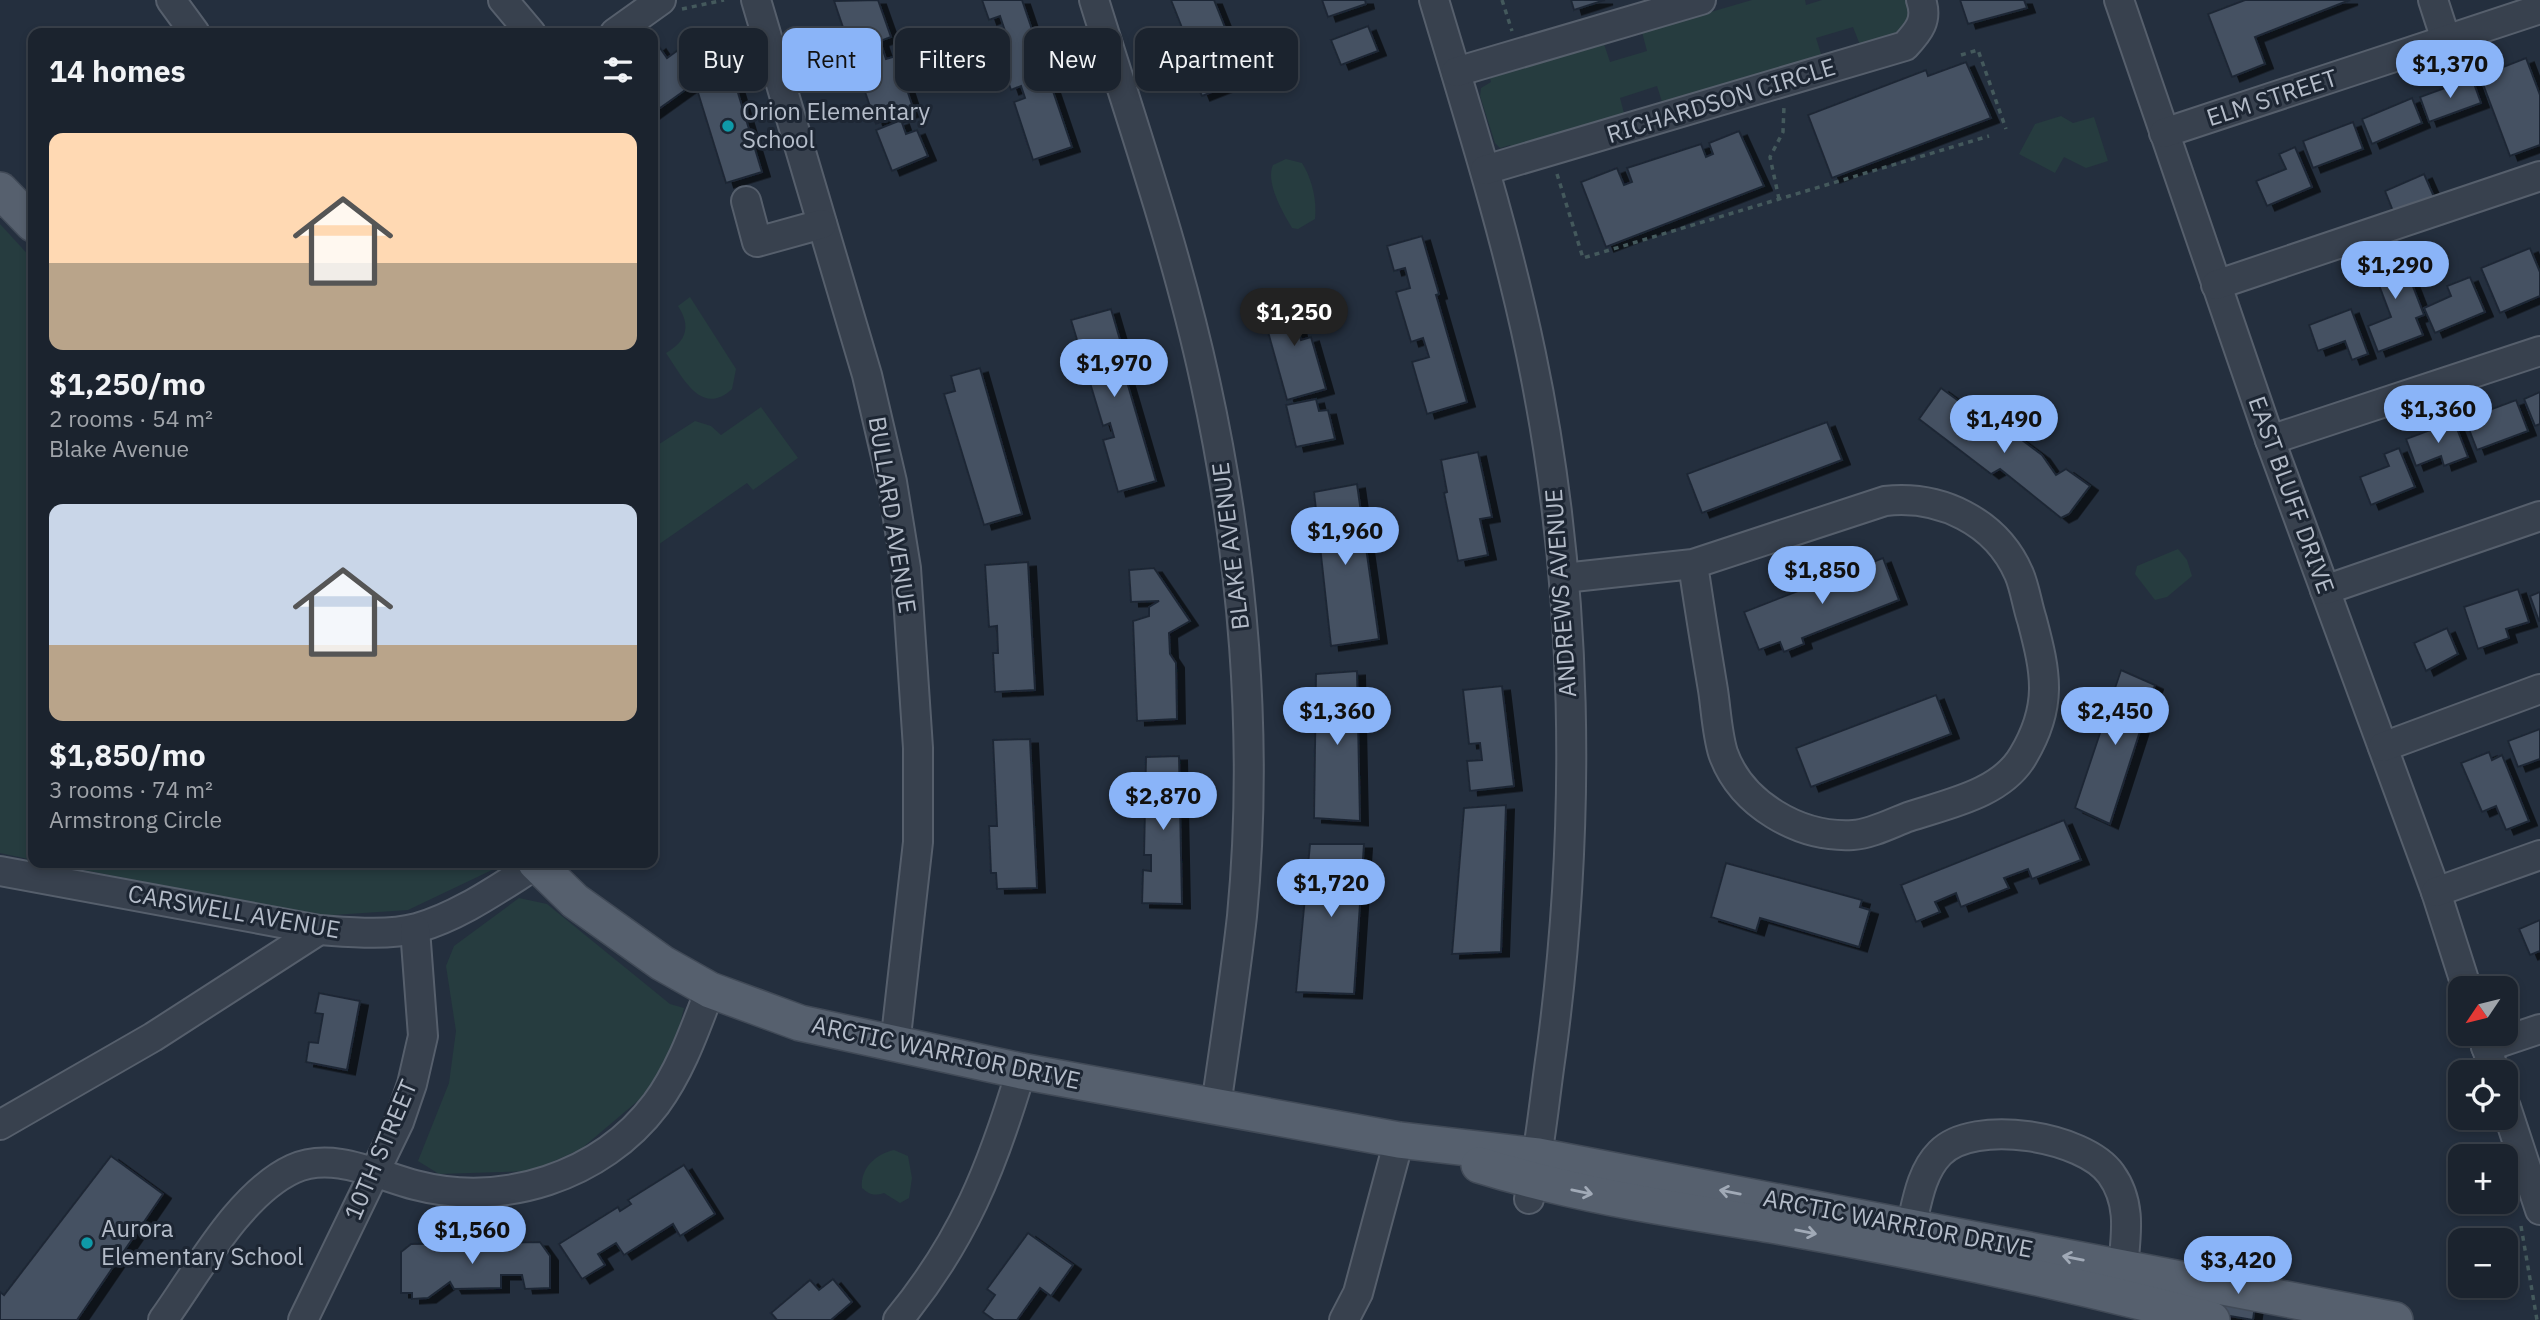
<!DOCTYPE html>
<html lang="en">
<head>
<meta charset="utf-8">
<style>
	:root { --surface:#1b232e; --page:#242b36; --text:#f1f3f6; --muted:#a0a4aa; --line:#39404a; --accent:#8ab4f8 }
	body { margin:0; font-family:"IBM Plex Sans",sans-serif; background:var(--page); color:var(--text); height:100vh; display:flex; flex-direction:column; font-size:26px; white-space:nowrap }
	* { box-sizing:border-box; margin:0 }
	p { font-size:23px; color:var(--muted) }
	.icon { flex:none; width:38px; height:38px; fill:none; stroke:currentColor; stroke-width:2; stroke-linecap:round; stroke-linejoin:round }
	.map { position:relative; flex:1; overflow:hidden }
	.side { position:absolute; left:28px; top:28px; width:630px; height:840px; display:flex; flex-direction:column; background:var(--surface); border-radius:14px; box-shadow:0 4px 10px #0003,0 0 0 2px var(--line) }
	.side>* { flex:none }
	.top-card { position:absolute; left:679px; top:28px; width:665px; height:63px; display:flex; gap:14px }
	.needle { width:46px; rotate:235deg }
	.fabs { position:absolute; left:2448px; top:976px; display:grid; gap:14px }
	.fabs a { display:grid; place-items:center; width:70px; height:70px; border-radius:14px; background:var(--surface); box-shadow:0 4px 10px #0003,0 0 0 2px var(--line); font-size:35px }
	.price { position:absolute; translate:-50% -60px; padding:0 16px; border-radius:24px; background:var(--accent); color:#111; font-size:23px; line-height:46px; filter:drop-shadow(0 2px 4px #0008) }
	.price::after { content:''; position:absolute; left:50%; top:42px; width:21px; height:16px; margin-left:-10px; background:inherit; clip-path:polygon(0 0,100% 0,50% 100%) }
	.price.selected { background:#222; color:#fff }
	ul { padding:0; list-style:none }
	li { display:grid; align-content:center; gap:14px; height:371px; padding:0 21px }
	li span { display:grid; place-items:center; height:217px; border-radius:14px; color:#555 }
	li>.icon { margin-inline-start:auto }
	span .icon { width:126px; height:126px; fill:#fffc; stroke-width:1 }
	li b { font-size:30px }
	h2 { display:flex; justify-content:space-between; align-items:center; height:84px; padding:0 21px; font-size:30px }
	.chip { padding:0 24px; border-radius:14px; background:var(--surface); box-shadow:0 4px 10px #0003,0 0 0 2px var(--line); font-size:24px; line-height:63px }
	.chip.selected { background:var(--accent); color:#111 }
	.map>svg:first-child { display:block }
</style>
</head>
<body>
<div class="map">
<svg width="2540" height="1320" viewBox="0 0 2540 1320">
	<defs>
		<filter id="shadow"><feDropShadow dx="8" dy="4.5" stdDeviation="0" flood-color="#0009"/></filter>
	</defs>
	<rect width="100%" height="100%" fill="#242f3e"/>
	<g fill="#263c3f">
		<path d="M1752,0H1805L1806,5L1822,0H1906L1912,15L1899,33L1860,45L1853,27L1816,38L1822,57L1663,105L1657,86L1620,98L1625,117L1512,150L1510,145L1500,148L1495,143L1480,96L1481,88L1491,82L1490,78L1604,44L1610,62L1647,51L1642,32Z"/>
		<path d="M2061,116L2073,123L2094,117L2108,161L2086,168L2064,157L2055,173L2019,154L2035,124Z"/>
		<path d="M1286,159L1302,163C1312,179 1317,200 1315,219L1298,229L1292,228C1283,213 1265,182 1273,165Z"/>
		<path d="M0,224L33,260V860L0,853Z"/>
		<path d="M690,297L736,369L732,389C701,418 682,376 666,353C687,341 691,326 678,306Z"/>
		<path d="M761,407L798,458L753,490L747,483L655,547L653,448L695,421L711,426L721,435Z"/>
		<path d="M2178,549L2187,560L2192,576L2167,597L2155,600L2135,574L2137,566Z"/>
		<path d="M48,863H493L492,870L408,910L318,916Z"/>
		<path d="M519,898L547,904L670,1004L684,1008L672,1055L640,1099L581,1149L532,1171L439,1174L418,1161L449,1083L456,1031L446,966L454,946Z"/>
		<path d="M894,1150L908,1156L912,1178L909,1198L900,1203L884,1193C874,1196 870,1195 862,1188C860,1168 876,1154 894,1150Z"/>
	</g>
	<g fill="#455162" stroke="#1f2835" stroke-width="2" filter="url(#shadow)">
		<path d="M878,0L891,37L880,41L886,59L896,56L914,111L876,124L834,1Z"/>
		<path d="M982,0H1022L1072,147L1033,160L1014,102L1025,98L1021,86L1011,90L993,38L1006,34L1000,16L989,20Z"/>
		<path d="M1171,0H1214L1228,35L1212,41L1219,59L1229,55L1240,81L1202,96L1184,51L1190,48Z"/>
		<path d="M1322,0H1365L1366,4L1328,17Z"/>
		<path d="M1571,0H1605L1574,10Z"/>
		<path d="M1960,0H2024L2027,8L1968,24Z"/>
		<path d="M2245,0H2350L2255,37L2265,64L2232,77L2208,14Z"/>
		<path d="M1368,26L1378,51L1341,65L1331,40Z"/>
		<path d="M658,45L667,58L685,45L694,59L725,50L762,172L726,183L695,83L653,113V49Z"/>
		<path d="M2526,58L2540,95V145L2510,156L2480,76Z"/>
		<path d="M1966,62L1991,118L1832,178L1808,115L1926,70L1928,76Z"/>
		<path d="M2472,78L2481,103L2429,122L2420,97Z"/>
		<path d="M2412,98L2422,123L2372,144L2362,119Z"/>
		<path d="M901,120L906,134L917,130L928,156L892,171L876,130Z"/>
		<path d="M2353,122L2363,149L2313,168L2303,141Z"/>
		<path d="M1739,131L1764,186L1606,247L1581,182L1617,168L1624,185L1632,182L1627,168L1701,144L1706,157L1713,154L1709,143Z"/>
		<path d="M2295,147L2312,187L2267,206L2256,181L2286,169L2279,154Z"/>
		<path d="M2424,174L2435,199L2395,216L2385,191Z"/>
		<path d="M1422,236L1439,294L1436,295L1467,402L1427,414L1412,362L1429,357L1423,338L1411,342L1396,292L1410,288L1405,268L1394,271L1387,246Z"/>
		<path d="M2397,245L2424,315L2416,318L2423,335L2378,352L2368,326L2391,317L2368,256Z"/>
		<path d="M2530,248L2540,272V296L2500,313L2481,268Z"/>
		<path d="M2470,277L2485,312L2435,333L2424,308L2451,296L2447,286Z"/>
		<path d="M1302,294L1309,320L1297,324L1301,340L1311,337L1326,389L1287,400L1263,314L1272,312L1270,303Z"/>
		<path d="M1111,309L1130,374L1125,375L1156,481L1118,492L1103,440L1114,437L1110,423L1103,426L1071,320Z"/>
		<path d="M2351,309L2368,354L2352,360L2345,341L2318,351L2309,325Z"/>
		<path d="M980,368L1022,514L984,525L944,394L955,391L951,376Z"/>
		<path d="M1941,388L1975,413L1988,434L1996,440L2010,431L2042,455L2056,475L2066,469L2090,486L2069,514L2061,518L2000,469L1991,474L1919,419Z"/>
		<path d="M2540,392V424L2535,426L2524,399Z"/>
		<path d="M1316,399L1319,411L1328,410L1335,439L1296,447L1286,405Z"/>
		<path d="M2516,400L2528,431L2477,450L2465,419Z"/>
		<path d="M2454,421L2468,457L2444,466L2441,456L2416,466L2406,439Z"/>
		<path d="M1827,422L1842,460L1702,513L1687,474Z"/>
		<path d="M2399,448L2415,487L2371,505L2360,477L2389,466L2384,454Z"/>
		<path d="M1478,452L1492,517L1480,519L1488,555L1458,561L1444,493L1447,492L1441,460Z"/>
		<path d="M1357,484L1379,639L1331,646L1314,492Z"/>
		<path d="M1883,558L1899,600L1802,638L1804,644L1784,652L1780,642L1759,650L1744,612Z"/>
		<path d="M1028,562L1035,690L995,692L993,653H998L997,626L989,627L985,565Z"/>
		<path d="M1154,568L1190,621L1169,633L1170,654L1176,663L1177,719L1137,721L1133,621L1149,616V607L1159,601L1131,602L1129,570Z"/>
		<path d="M2518,589L2529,622L2506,629L2509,638L2478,649L2464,607Z"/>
		<path d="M2540,592V621H2539L2530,596Z"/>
		<path d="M2447,628L2458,654L2426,671L2414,643Z"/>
		<path d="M2121,670L2155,685L2110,824L2075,808Z"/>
		<path d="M1357,671L1360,821L1314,818L1316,674Z"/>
		<path d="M1502,686L1514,786L1470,791L1467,761L1482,760L1480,743L1469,744L1463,690Z"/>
		<path d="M1936,695L1951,734L1811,787L1796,748Z"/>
		<path d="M2540,729V759L2518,767L2508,741Z"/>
		<path d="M1030,739L1037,888L997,889L996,873H991L989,826H997L993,740Z"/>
		<path d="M2489,752L2492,760L2502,755L2529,821L2506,830L2496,806L2482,812L2461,763Z"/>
		<path d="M1179,756L1182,904L1142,903L1143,870L1151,871V855H1144L1146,757Z"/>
		<path d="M1506,805L1501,952L1452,954L1464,808Z"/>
		<path d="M2064,820L2081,860L2032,879L2028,869L2004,878L2009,888L1961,907L1956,893L1935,902L1940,912L1916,922L1901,885Z"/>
		<path d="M1310,844H1364L1354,994L1296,992Z"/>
		<path d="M1726,863L1862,900L1860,907L1870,910L1859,947L1760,918L1756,931L1711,917Z"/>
		<path d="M2540,920V951L2530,955L2519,929Z"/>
		<path d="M319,993L360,1001L347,1070L306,1062L309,1042L318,1043L323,1014L315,1013Z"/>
		<path d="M111,1156L163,1194L77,1320H0V1292L4,1295Z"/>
		<path d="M684,1165L715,1214L680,1236L673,1224L624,1255L616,1243L598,1254L605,1265L582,1279L559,1244L618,1207L620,1211L631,1204L628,1200Z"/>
		<path d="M1028,1233L1073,1265L1051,1296L1040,1288L1017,1320H994L983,1312L995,1295L987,1289Z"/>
		<path d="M540,1242L550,1256V1288L525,1289L522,1275H501V1288L454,1289L450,1282L428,1298L412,1299V1293H401V1252L411,1244Z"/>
		<path d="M2224,1272L2259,1278L2253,1320L2218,1314Z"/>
		<path d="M833,1279L852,1302L831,1320H777L771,1313L810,1280L819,1290Z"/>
	</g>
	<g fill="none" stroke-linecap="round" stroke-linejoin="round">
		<g stroke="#565f6c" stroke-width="32">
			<g id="minor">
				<path d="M171,0L195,33"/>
				<path d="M503,0L531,33"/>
				<path d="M756,0L867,375L892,482L906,568L918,748V842L895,1045"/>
				<path d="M1094,0C1133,126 1177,252 1205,381C1243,554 1259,739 1242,916C1235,979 1225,1043 1216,1106"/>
				<path d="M1434,0C1469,117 1506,234 1531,354C1579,583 1582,823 1551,1054C1544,1102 1540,1151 1529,1199"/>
				<path d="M2119,0L2270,440L2436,892L2467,989"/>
				<path d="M2433,0L2446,40"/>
				<path d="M615,33L661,0"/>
				<path d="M1456,72L1701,0"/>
				<path d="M2164,133L2540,9"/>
				<path d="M1485,170L1905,46C1919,31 1928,20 1921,0"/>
				<path d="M746,201L757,242L822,224"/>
				<path d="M2216,285L2540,176"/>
				<path d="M2270,440L2540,351"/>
				<path d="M1564,578L1693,564L1885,501C1940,495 1996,521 2019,574C2025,588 2027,605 2032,620C2046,673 2053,706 2023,756C2001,794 1947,804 1908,817C1892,823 1871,834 1853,835C1799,838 1741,804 1723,753C1717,733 1716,710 1713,690C1706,648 1699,606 1693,564"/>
				<path d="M2325,590L2540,516"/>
				<path d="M2383,747L2540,689"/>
				<path d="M0,871L319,930C349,932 387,936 417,928C460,916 500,887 537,864"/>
				<path d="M2436,892L2540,855"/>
				<path d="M2482,1034L2495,1073"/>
				<path d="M2486,1047L2540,1029"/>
				<path d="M2506,1107L2540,1210"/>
				<path d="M0,1125L153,1037L319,930"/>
				<path d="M1911,1227C1917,1202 1921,1172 1940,1153C1974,1118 2084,1136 2111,1174C2132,1203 2126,1235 2123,1267"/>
				<path d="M163,1320C197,1273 239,1194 293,1169C332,1151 377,1175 415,1185C502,1208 601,1177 656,1104C681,1070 695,1029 710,990"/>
				<path d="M303,1320L399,1122L412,1084L423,1036L415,929"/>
				<path d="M898,1320C963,1241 992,1168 1021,1071"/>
				<path d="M1344,1320L1358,1293L1399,1140"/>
			</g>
		</g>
		<g stroke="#414a57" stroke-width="38">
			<g id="major">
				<path d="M0,190L33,224"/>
				<path d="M536,863L575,901L662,963L710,990L800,1023L1021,1071L1399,1140L1538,1156L2395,1320"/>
				<path d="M1479,1165C1575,1195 1672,1209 1771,1225C1919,1251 2067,1282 2212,1320"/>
			</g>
		</g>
		<g stroke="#44595c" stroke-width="3.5" stroke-dasharray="5 5" stroke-linecap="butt">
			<path d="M1502,0L1512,31"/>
			<path d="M682,9L724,0"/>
			<path d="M1961,55L1978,50L2006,129"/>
			<path d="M1557,174L1583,258L1989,136"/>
			<path d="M1779,199L1770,157L1783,132L1784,106"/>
			<path d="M2449,1006L2458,1032"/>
			<path d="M2521,1226L2537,1320"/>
		</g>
		<use href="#minor" stroke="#38414e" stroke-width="28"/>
		<use href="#major" stroke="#56606e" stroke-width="35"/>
	</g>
	<defs><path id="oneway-shaft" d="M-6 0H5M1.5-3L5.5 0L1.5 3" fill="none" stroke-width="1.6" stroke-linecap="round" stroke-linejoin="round" transform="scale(1.75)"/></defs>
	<g stroke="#a1aab7">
		<use href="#oneway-shaft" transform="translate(1582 1192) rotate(12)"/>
		<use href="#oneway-shaft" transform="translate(1730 1192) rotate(-169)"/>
		<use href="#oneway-shaft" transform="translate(1806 1232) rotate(11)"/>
		<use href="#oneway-shaft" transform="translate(2073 1258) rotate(-169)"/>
	</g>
	<g fill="#0f9aa8" stroke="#1d2633" stroke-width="2.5">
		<circle cx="728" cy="126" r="7"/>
		<circle cx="87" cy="1243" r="7"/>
	</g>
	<g text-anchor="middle" stroke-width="6" stroke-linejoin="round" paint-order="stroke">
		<g font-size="24" fill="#b4bcc9" stroke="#1d2633">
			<text transform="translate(2272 98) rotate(-18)" y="8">ELM STREET</text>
			<text transform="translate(1721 101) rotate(-17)" y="8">RICHARDSON CIRCLE</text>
			<text transform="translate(2291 495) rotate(70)" y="8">EAST BLUFF DRIVE</text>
			<text transform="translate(892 515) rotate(81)" y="8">BULLARD AVENUE</text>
			<text transform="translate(1231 546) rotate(-97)" y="8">BLAKE AVENUE</text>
			<text transform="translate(1561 593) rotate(-94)" y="8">ANDREWS AVENUE</text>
			<text transform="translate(234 912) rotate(10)" y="8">CARSWELL AVENUE</text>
			<text transform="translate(946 1053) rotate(12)" y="8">ARCTIC WARRIOR DRIVE</text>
			<text transform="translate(381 1150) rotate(-67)" y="8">10TH STREET</text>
			<text transform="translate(1898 1224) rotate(11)" y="8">ARCTIC WARRIOR DRIVE</text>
		</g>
		<g font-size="24" fill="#b4bcc9" stroke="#1d2633" text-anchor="start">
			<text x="742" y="120">Orion Elementary<tspan x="742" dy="28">School</tspan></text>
			<text x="101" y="1237">Aurora<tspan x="101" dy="28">Elementary School</tspan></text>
		</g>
	</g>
</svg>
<div class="fabs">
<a><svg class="needle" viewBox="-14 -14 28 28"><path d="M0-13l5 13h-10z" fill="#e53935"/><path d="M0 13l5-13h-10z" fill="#a0a4aa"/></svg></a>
<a><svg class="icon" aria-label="locate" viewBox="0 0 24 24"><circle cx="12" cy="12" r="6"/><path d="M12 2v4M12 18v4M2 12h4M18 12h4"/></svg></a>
<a>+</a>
<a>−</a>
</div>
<b class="price" style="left:2450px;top:100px">$1,370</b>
<b class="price" style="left:2395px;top:301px">$1,290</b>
<b class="price selected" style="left:1294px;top:348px">$1,250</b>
<b class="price" style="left:1114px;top:399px">$1,970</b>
<b class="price" style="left:2438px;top:445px">$1,360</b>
<b class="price" style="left:2004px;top:455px">$1,490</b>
<b class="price" style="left:1345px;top:567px">$1,960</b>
<b class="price" style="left:1822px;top:606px">$1,850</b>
<b class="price" style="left:1337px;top:747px">$1,360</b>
<b class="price" style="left:2115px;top:747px">$2,450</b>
<b class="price" style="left:1163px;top:832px">$2,870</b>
<b class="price" style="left:1331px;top:919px">$1,720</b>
<b class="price" style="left:472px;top:1266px">$1,560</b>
<b class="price" style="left:2238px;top:1296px">$3,420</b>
<div class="top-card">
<a class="chip">Buy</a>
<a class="chip selected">Rent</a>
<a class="chip">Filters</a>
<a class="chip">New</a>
<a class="chip">Apartment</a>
</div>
<section class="side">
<h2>14 homes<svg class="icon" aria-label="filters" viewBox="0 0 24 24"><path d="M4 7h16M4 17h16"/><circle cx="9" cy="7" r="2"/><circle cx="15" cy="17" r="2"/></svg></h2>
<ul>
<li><span style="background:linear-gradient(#ffd9b3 60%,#b9a48a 0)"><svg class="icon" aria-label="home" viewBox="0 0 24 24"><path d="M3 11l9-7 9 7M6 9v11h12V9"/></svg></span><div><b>$1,250/mo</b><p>2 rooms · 54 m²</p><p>Blake Avenue</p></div></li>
<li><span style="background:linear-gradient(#c9d6e8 65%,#b9a48a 0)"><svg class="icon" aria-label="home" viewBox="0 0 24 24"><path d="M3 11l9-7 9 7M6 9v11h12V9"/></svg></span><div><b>$1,850/mo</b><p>3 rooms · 74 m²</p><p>Armstrong Circle</p></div></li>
</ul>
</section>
</div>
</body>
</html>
